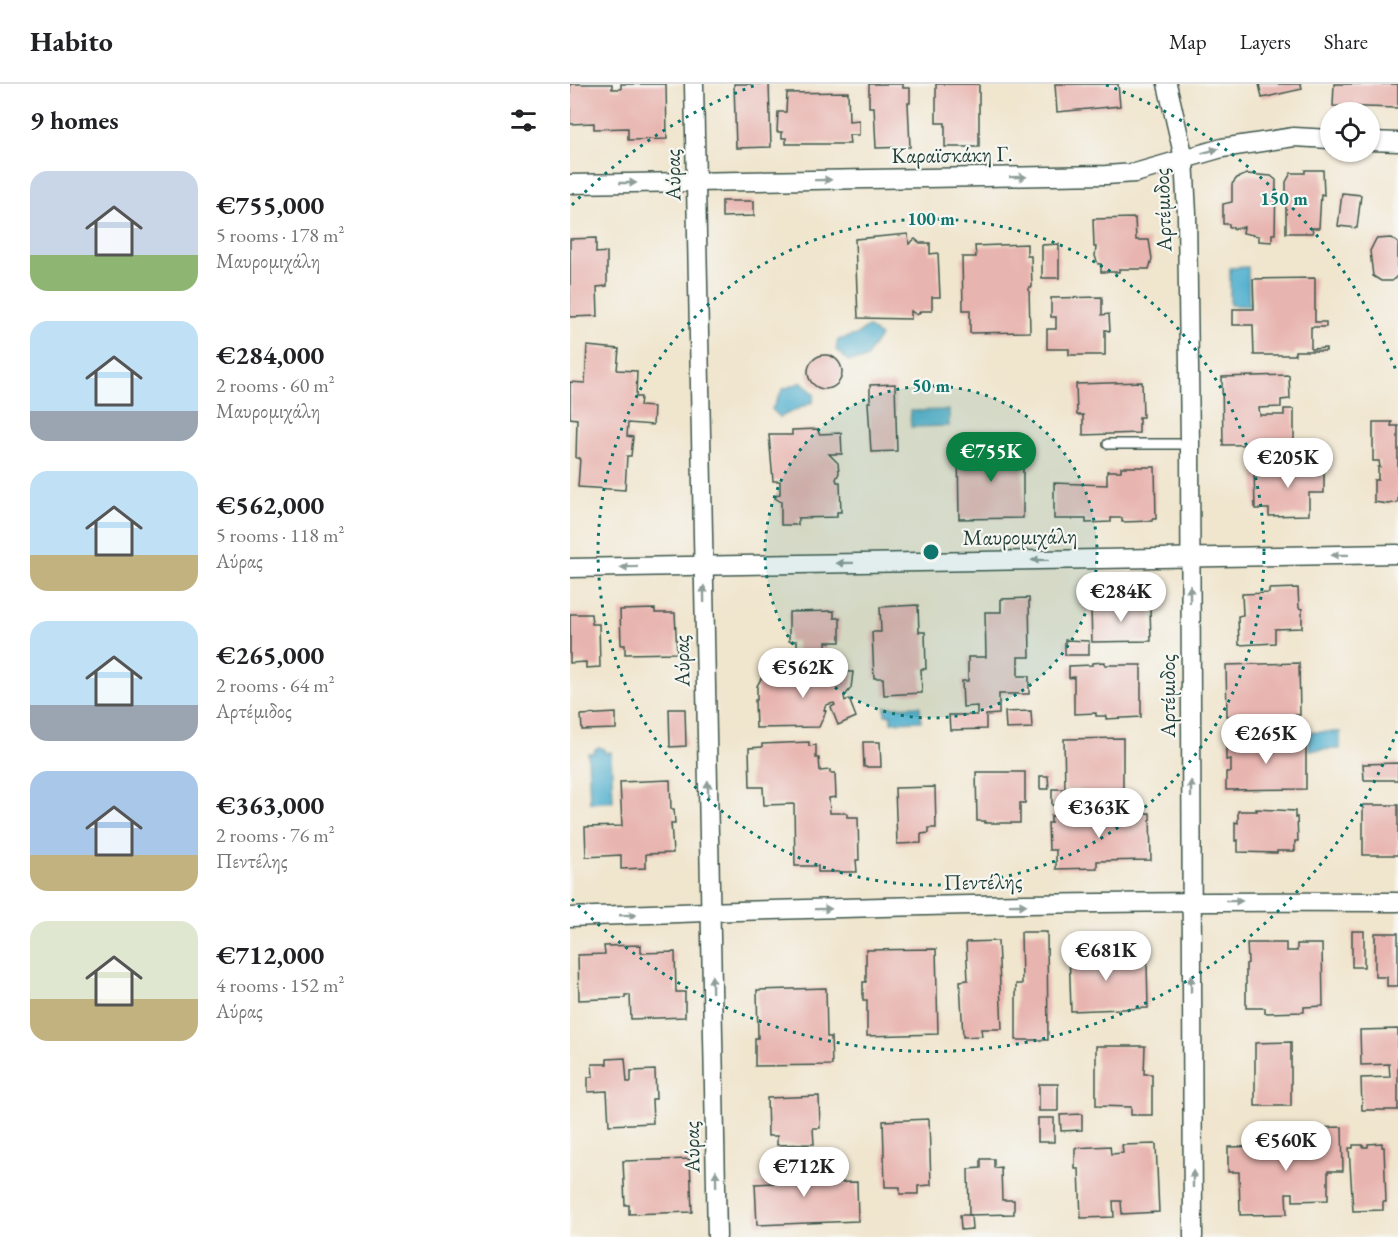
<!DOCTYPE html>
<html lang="en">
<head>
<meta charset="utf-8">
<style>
	:root { --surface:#fff; --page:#f2f2f2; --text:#202124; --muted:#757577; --line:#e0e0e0; --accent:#0b8043 }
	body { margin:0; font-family:"EB Garamond",serif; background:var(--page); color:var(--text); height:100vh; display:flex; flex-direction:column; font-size:22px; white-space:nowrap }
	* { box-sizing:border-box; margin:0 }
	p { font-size:20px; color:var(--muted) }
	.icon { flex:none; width:33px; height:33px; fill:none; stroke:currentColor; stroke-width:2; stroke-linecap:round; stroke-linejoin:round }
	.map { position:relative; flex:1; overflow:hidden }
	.details { display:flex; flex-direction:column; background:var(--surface); width:570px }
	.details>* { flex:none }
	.fabs { position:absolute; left:750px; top:18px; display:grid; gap:12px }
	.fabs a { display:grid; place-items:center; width:60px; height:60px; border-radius:50%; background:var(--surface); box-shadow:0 2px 4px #0004; font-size:30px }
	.price { position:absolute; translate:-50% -51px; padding:0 14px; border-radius:21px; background:#fff; color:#222; font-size:20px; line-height:39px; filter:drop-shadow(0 2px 3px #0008) }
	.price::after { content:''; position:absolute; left:50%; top:36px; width:18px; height:14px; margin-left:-9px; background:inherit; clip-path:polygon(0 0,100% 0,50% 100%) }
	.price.on { background:var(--accent); color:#fff }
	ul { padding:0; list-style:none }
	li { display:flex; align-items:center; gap:18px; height:150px; padding:0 30px }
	li span { display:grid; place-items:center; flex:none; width:168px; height:120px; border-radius:18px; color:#555 }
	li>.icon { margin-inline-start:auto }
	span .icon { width:72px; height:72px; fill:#fffc; stroke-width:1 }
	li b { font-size:26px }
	h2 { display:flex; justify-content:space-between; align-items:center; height:72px; padding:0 30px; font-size:26px }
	header { display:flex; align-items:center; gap:36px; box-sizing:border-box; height:84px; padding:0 30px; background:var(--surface); border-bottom:2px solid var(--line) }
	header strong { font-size:28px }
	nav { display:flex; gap:33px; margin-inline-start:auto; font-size:21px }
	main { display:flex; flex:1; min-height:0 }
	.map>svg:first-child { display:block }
</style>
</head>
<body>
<header>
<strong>Habito</strong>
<nav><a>Map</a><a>Layers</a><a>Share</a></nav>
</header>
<main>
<section class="details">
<h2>9 homes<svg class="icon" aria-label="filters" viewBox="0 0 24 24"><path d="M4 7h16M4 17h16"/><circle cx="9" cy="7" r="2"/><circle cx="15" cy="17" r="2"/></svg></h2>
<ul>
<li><span style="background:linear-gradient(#c9d6e8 70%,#8fb573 0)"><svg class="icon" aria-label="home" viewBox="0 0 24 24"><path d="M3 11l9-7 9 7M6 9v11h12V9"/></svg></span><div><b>€755,000</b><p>5 rooms · 178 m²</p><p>Μαυρομιχάλη</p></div></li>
<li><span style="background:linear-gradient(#bfe0f5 75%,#9aa5b1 0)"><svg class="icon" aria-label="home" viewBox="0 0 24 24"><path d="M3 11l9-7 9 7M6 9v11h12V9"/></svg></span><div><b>€284,000</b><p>2 rooms · 60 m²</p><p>Μαυρομιχάλη</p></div></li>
<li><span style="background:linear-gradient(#bfe0f5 70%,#c2b280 0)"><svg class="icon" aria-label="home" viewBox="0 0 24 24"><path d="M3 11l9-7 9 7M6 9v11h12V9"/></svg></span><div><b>€562,000</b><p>5 rooms · 118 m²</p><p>Αύρας</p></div></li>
<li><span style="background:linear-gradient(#bfe0f5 70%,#9aa5b1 0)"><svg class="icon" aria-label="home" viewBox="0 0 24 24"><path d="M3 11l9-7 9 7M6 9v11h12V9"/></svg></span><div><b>€265,000</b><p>2 rooms · 64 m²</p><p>Αρτέμιδος</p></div></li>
<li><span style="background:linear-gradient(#a9c7e8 70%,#c2b280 0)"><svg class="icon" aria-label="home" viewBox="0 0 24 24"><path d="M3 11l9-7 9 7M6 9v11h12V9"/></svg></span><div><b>€363,000</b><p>2 rooms · 76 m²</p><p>Πεντέλης</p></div></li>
<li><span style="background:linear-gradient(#dfe7d0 65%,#c2b280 0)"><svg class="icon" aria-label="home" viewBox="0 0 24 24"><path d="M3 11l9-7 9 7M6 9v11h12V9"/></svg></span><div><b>€712,000</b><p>4 rooms · 152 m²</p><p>Αύρας</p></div></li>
</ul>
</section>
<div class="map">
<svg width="828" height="1153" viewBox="0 0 828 1153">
	<rect width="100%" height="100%" fill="#f6f6f2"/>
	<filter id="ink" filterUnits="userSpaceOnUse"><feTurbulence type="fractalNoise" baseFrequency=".0167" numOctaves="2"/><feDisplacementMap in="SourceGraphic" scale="12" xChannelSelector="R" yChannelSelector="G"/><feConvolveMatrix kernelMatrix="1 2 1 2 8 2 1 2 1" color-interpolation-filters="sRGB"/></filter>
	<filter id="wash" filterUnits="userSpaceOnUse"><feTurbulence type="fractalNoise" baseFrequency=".008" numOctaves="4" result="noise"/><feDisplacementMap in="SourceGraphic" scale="24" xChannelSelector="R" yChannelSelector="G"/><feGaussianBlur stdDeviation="1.35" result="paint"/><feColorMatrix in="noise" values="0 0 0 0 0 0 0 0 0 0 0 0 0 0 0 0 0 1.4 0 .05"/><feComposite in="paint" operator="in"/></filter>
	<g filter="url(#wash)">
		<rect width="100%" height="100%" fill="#f0e5cd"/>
		<g fill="#4fafce" stroke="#377681" stroke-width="1.5">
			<path d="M678,183L679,222L660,221V184Z"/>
			<path d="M298,243L310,252C306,259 301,263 297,273L291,276L278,277L266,266L268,256L286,251Z"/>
			<path d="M232,298L244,310L243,318L210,333L202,325L213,305Z"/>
			<path d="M379,326V342L341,343L340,327Z"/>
			<path d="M350,622L351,637L321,638V631H315V623Z"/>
			<path d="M739,648H770V665L739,666Z"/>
			<path d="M29,663L34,665L35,669L41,668L43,717L20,719L18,669H24L25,665Z"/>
		</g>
		<g id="blocks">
			<g fill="#e8b4af">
				<path d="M0,0H42V5H51V0H96L97,55L58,56V44L24,45V39L0,40Z"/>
				<path d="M164,0H199L201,63L166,64Z"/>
				<path d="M299,0H333V4H340V19H338L340,63L306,64L304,23H299Z"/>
				<path d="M366,0H409V63H375V39H366Z"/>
				<path d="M485,0H548L550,22L487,28Z"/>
				<path d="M689,0H731L732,5L692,14Z"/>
				<path d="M764,0H828V24L763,22Z"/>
				<path d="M278,8L279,37L289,36V51H279L280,60H216V54H212V48H207L208,28H216L217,9Z"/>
				<path d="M735,86H753L754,111L751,110L749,144H742L743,149H716V98L721,89H735Z"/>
				<path d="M677,90L701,92L706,96L705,150H702V158L689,157V152L673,149L674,143L663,145V143H659V140H653V120L662,118V100L667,94Z"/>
				<path d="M772,109L791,111L787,144L768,142Z"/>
				<path d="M152,117H184V132L152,133Z"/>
				<path d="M565,134L566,156H579L582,175L579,185H549V188H531V180H528L525,172L526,163H524L523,135Z"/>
				<path d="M338,150L339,160L345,155L350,159H360V170L368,169L370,213H362V227H351L347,231L341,227V235L288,234L285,155Z"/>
				<path d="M26,154V169L37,168V202L27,203L28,232L0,233V155Z"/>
				<path d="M821,154L828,159V191L822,197H811L803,192L800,167L806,155Z"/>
				<path d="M457,160V172H461L462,203H459L460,248L400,249V226H393L392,173H406L405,162Z"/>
				<path d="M489,160V194H472V161Z"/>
				<path d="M745,194V238H756V243H741V265L756,264V267H725V271H684L683,241H663V225H684L683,195Z"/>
				<path d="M532,213V231L539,230L540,247L535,246V271H499V265H477V245H486V233H481V214Z"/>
				<path d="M17,262L49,265L47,286L67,287L66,313H71L70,322L84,323L83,341L58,339L57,352L63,353L61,372H57L55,406L8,403L10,374H6L7,335L0,334V298L15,299Z"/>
				<circle cx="255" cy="288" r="17"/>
				<path d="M719,291L720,315L711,316V323L689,324L690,331H714V325H724V360L653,361L652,293Z"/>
				<path d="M572,298L573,333H569V349L513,351V331H507L506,300Z"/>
				<path d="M325,300L327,367L301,368L298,318H300V301Z"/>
				<path d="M803,338H822L821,342H828V418L818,420L804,418V396H808V383H810L809,377H803Z"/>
				<path d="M248,345L249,350L271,349L272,370H259L268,379L269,389L266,395L267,398H270L271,428H267V433L228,434V441H211V418L205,414L207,411L210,410V397H203L199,351H222V346Z"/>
				<path d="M453,362V434L389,435L388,363H416V368H426V363Z"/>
				<path d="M738,377H754V409H739V431L699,432V425H685L684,385L738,384Z"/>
				<path d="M551,383H585L586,435H582V437L552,438V434H541V438L516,439V435H484V399L537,401V387H551Z"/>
				<path d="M728,504L729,524L732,525V544L705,545V559L669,561L668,532L673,531L672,510L699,509V505Z"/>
				<path d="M459,514L460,573H448V592H459V610H429V630L416,631V645L380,646L379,631H407V622L393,623L392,597H398V573H416L415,528H431V515Z"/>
				<path d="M539,516H566V525H580L581,557L522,558L521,525H536V522H539Z"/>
				<path d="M348,521L349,548H355L356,585H351L352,609L314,611L313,594H304L302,548H311L310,523Z"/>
				<path d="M85,525V529H105L107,569L55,570V561H51L50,526Z"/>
				<path d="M264,527V534H270V558H256V567L227,568V557H219V528Z"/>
				<path d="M0,530H21L22,540H29L30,583L16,584V578L0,579Z"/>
				<path d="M495,556L519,557V571H495Z"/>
				<path d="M535,578V581H571V633L536,635V632H526V629L504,630V593L499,594V582L522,581V579Z"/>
				<path d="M729,579L730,631H702V634H691V631L657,632L656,581Z"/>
				<path d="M228,587L283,588L281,604L274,613L275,617L279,615L286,633L268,641L261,623L265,621L264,619L256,621L254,626L256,627L249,643L186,644L185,616H187V602L192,593Z"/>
				<path d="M99,625H115L116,662L100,663Z"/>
				<path d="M461,627L462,644L436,645L435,628Z"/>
				<path d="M46,629V645L12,646L11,631Z"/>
				<path d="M553,654V715L510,716L509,705L495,706L494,655Z"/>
				<path d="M656,657H736V705L656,706V688H661V675L656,676Z"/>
				<path d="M239,658V662L246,661V674H249L250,687L260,686V689H265L266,713L259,714L260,729H277V733H288L289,776H286L287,788H248V782H225L224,720L194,721L193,703H180L179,664L192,663V660Z"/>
				<path d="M293,658H310L311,683H294Z"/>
				<path d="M828,679V696H794L793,680Z"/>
				<path d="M406,688H455V719H450V739H415V737H407Z"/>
				<path d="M470,692H478L479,705H470Z"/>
				<path d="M100,696L101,725H104L105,739H101L103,769L76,770V784L51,785V771L16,773L15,743L52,742L50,698Z"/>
				<path d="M365,703L366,744H359V749L351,750V759L327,760L325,704Z"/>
				<rect x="482" y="705" width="11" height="16"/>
				<rect x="793" y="721" width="35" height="50"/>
				<path d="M686,725L725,727V734L727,733L728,757H725V767H707V769L668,768V756L665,757V738L668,739V727H687Z"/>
				<path d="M580,729L581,776L527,777V784L486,785V766H479L478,739H481V732Z"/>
				<rect x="782" y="847" width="12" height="36"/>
				<path d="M451,848H477L478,956H446V900H452Z"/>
				<path d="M805,849H828V902H817V893H805Z"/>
				<path d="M428,857L432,945H411L412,952L393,953L390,897L398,896L396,858Z"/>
				<path d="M677,859H716V867H727V860H752L753,922L734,923V928L695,929V924H676V880L678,879Z"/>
				<path d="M71,861V869L105,868L106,908H115V933L61,935L60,911H55V914L9,916L8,871L35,870L34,862Z"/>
				<path d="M366,865L368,950L297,952V916H293V898H296V866Z"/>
				<path d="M540,865V880L577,879L578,924L501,927L499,866Z"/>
				<path d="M256,904L257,953H261L262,981L185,982V954H188L187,906Z"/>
				<path d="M828,945V1026H792L791,994L820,993L819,980L791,981L790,946Z"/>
				<path d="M721,958V1022H685V959Z"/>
				<path d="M526,962H575L574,990H582V1031H561V1023L526,1022Z"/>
				<path d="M55,974L57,998H61V987L85,986L86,1015H82L83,1039L39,1041L37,1007L18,1008V993H23L22,980H37V975Z"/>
				<rect x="469" y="1000" width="19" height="27"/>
				<path d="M249,1012L250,1044H243L244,1060L207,1061V1052H198L197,1014Z"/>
				<path d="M512,1030V1046L491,1047L490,1031Z"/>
				<rect x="468" y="1034" width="16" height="24"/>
				<path d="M359,1035L361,1101L348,1102V1110H330V1103H315L313,1037Z"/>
				<path d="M772,1043L773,1087H758V1116L723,1117V1109H716L717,1130L670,1131L669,1088H658V1063L704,1062V1069H721V1062L743,1061L742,1044Z"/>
				<path d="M812,1059V1063H814L816,1118H813V1126L783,1127L779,1064H783V1061H793V1063H798V1060Z"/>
				<path d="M586,1060L589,1128L552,1130L551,1117H543L544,1133L511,1134L509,1085H505V1064L540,1062L541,1070L553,1069L552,1061Z"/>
				<path d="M120,1075L122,1128L59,1130V1121H55L53,1077Z"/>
				<path d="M411,1075H424V1084L431,1083L432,1116H444V1130L399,1131L398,1085L411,1084Z"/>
				<path d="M246,1079L247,1099L287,1098L288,1137L187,1141L185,1100L204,1099L203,1080Z"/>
				<path d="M390,1131H401L402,1145L391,1146Z"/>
			</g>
		</g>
	</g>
	<g filter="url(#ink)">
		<use href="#blocks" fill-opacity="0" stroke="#3e564b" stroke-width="1.5"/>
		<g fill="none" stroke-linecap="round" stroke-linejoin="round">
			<g stroke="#3e564b" stroke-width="12">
				<path id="lane" d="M538,360H620"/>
			</g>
			<g stroke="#3e564b" stroke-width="21">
				<g id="street">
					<path d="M124,0L147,1153"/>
					<path d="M597,0L614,74L617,130L620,360L623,1153"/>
					<path d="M800,57L828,58"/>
					<path d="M0,100L536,91L565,89L652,64L724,53L760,55"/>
					<path d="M0,484L828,470"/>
					<path d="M0,833C276,822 552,816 828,818"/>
				</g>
			</g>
			<use href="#lane" stroke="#fff" stroke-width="9"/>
			<use href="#street" stroke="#fff" stroke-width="18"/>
		</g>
		<defs><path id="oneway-solid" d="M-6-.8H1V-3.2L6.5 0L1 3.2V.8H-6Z" transform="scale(1.5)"/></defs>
		<g fill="#8f9e9a">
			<use href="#oneway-solid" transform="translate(640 67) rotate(-16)"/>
			<use href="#oneway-solid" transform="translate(448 93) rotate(-1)"/>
			<use href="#oneway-solid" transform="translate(253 96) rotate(-1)"/>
			<use href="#oneway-solid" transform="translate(58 99)"/>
			<use href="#oneway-solid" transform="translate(770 471) rotate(179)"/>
			<use href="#oneway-solid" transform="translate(470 476) rotate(179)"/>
			<use href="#oneway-solid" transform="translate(275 479) rotate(179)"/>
			<use href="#oneway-solid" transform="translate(59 483) rotate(179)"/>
			<use href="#oneway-solid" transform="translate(134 510) rotate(-91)"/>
			<use href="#oneway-solid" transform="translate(620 510) rotate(-90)"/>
			<use href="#oneway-solid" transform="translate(138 705) rotate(-91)"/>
			<use href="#oneway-solid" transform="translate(621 705) rotate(-90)"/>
			<use href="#oneway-solid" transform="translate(664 817)"/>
			<use href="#oneway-solid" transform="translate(448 821) rotate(-1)"/>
			<use href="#oneway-solid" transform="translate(253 825) rotate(-1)"/>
			<use href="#oneway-solid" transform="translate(58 831) rotate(-2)"/>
			<use href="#oneway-solid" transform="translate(142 900) rotate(-91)"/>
			<use href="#oneway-solid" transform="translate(621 900) rotate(-90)"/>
			<use href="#oneway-solid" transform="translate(146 1095) rotate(-91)"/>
			<use href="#oneway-solid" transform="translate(623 1095) rotate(-90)"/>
		</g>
	</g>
	<circle cx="361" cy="468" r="166" fill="#0f766e" fill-opacity=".12"/>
	<g fill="none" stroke="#0f766e" stroke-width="3" stroke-dasharray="3 6">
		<circle cx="361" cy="468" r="166"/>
		<circle cx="361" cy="468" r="333"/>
		<path d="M827 647A499 499 0 0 1 2 815M2 121A499 499 0 0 1 186 1M536 1A499 499 0 0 1 827 289"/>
	</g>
	<g text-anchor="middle" stroke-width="4.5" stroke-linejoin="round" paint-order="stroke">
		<g font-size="22" fill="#1f3d34" stroke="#f6f6f2">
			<text transform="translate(382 70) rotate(-1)" y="8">Καραϊσκάκη Γ.</text>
			<text transform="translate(102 91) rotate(-91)" y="8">Αύρας</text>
			<text transform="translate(592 126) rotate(-92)" y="8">Αρτέμιδος</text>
			<text transform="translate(450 452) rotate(-1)" y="8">Μαυρομιχάλη</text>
			<text transform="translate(111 577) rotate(-91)" y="8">Αύρας</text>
			<text transform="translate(597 612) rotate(-90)" y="8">Αρτέμιδος</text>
			<text transform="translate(413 797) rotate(-1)" y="8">Πεντέλης</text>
			<text transform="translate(121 1063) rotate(-91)" y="8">Αύρας</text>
		</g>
	</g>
	<circle cx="361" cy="468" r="9" fill="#0f766e" stroke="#f6f6f2" stroke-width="3"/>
	<g font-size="18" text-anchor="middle" font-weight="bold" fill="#0f766e" stroke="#f6f6f2" stroke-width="4.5" stroke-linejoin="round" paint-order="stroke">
		<text x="714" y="121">150 m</text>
		<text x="361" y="141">100 m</text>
		<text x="361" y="308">50 m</text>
	</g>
</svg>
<div class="fabs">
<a><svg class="icon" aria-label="locate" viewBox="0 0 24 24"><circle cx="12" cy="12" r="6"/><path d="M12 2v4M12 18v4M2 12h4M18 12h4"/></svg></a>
</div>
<b class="price on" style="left:421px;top:399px">€755K</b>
<b class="price" style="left:718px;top:405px">€205K</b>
<b class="price" style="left:551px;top:539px">€284K</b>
<b class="price" style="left:233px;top:615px">€562K</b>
<b class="price" style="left:696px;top:681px">€265K</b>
<b class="price" style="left:529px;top:755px">€363K</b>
<b class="price" style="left:536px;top:898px">€681K</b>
<b class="price" style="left:716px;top:1088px">€560K</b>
<b class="price" style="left:234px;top:1114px">€712K</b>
</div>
</main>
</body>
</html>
